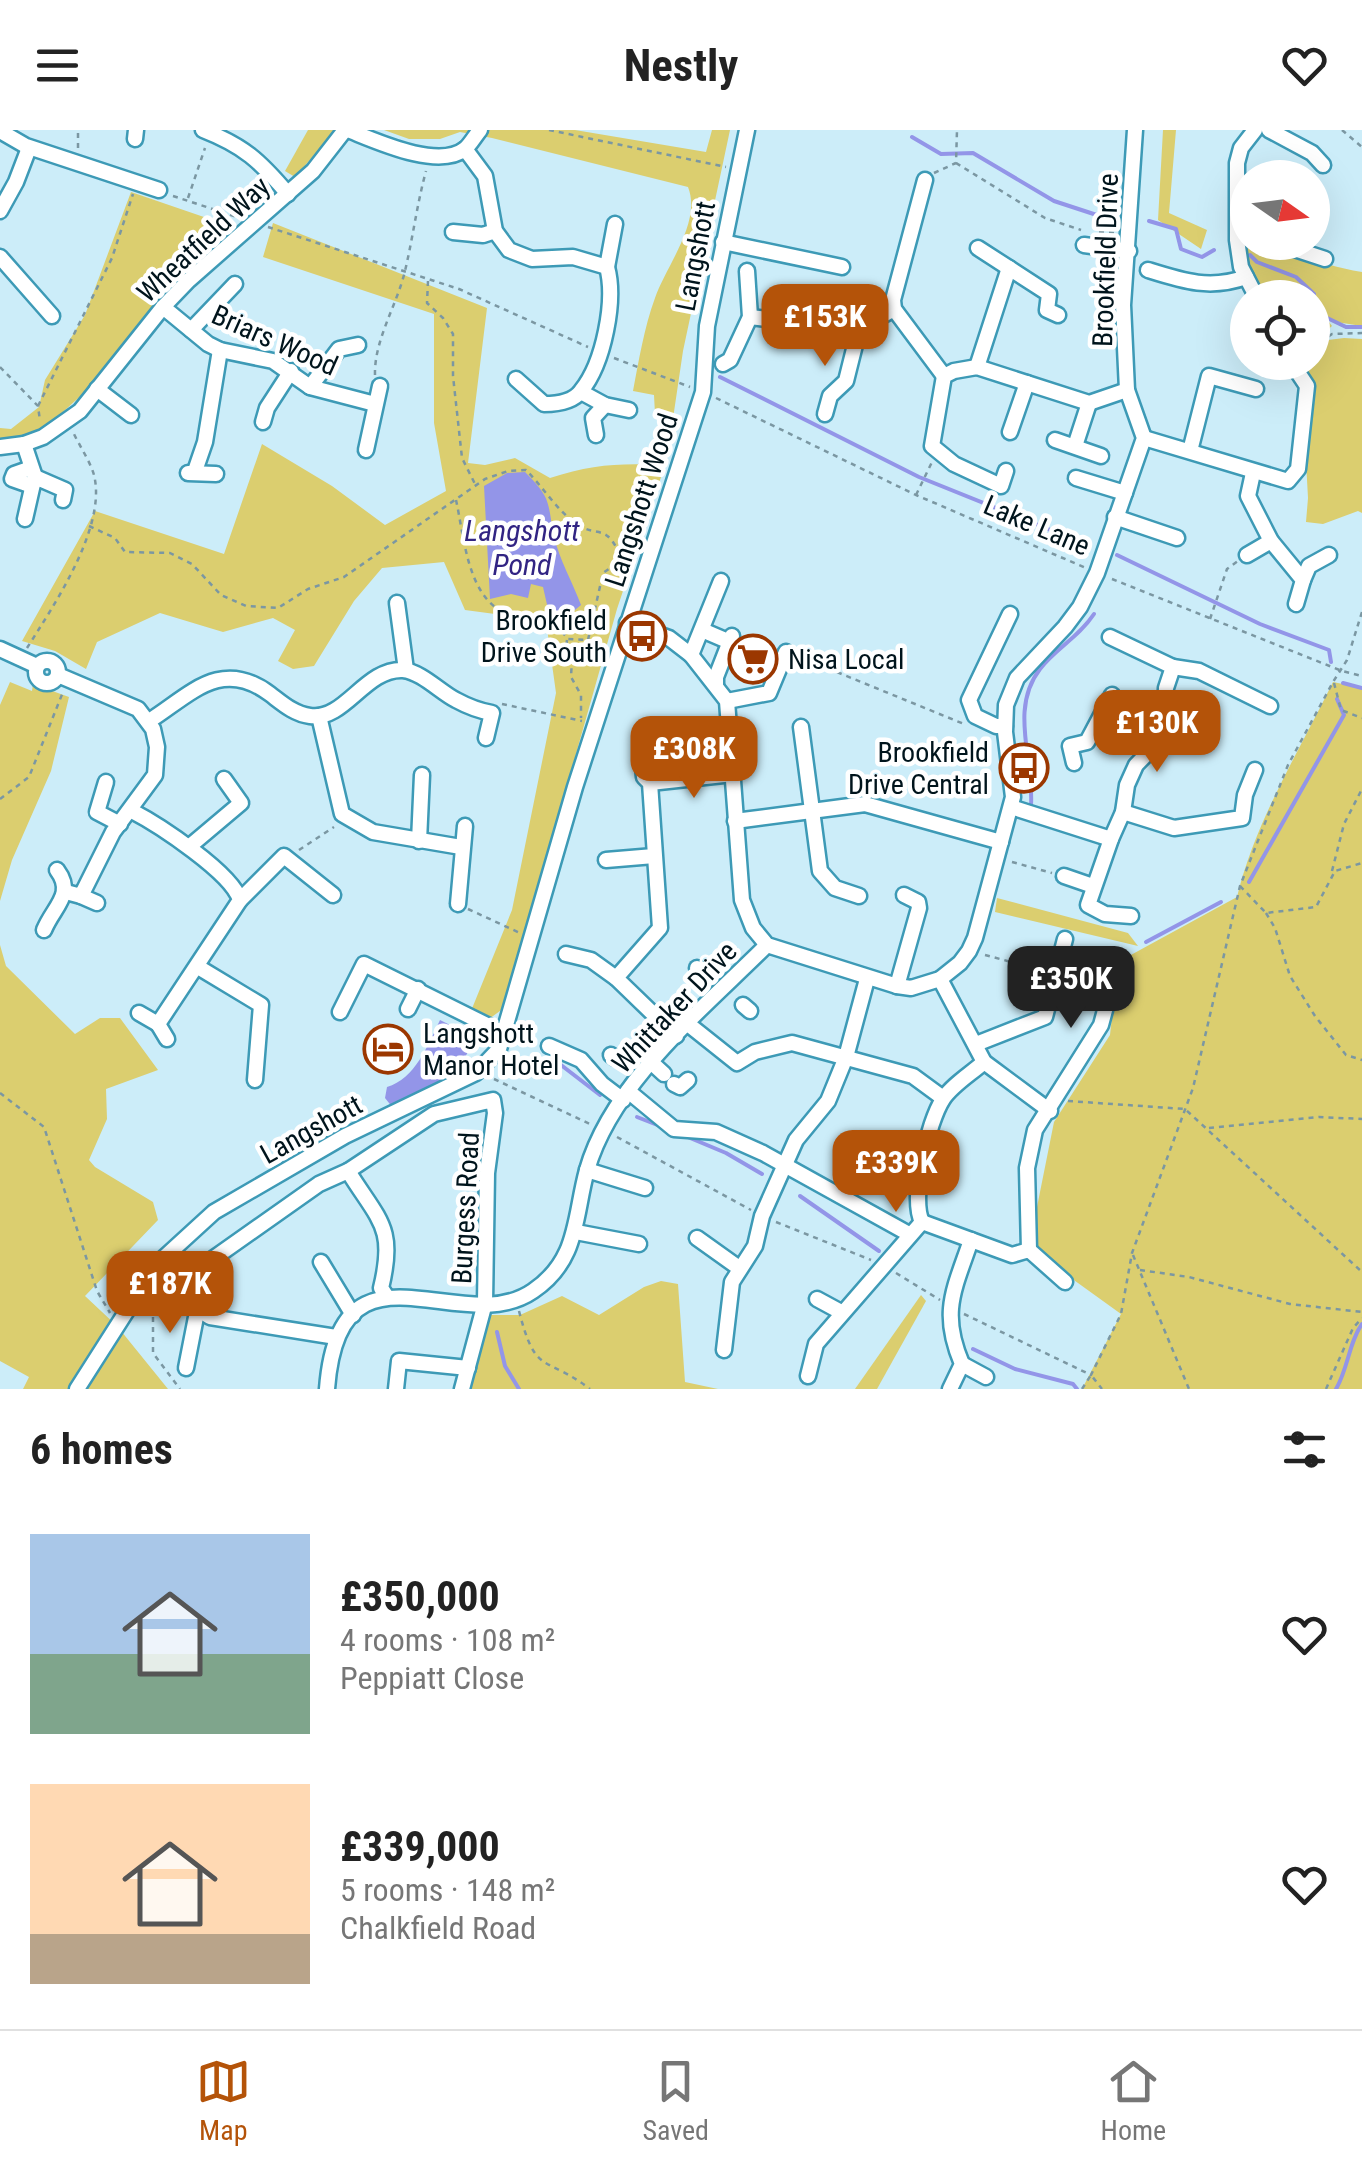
<!DOCTYPE html>
<html lang="en">
<head>
<meta charset="utf-8">
<style>
	:root { --surface:#fff; --page:#f6f6f6; --text:#222; --muted:#767676; --line:#e0e0e0; --accent:#b45309 }
	body { margin:0; font-family:"Roboto Condensed",sans-serif; background:var(--page); color:var(--text); height:100vh; display:flex; flex-direction:column; font-size:38px; white-space:nowrap }
	* { box-sizing:border-box; margin:0 }
	p { font-size:32px; color:var(--muted) }
	.icon { flex:none; width:55px; height:55px; fill:none; stroke:currentColor; stroke-width:2; stroke-linecap:round; stroke-linejoin:round }
	.map { position:relative; height:1259px; overflow:hidden }
	.drawer { display:flex; flex-direction:column; background:var(--surface); flex:1 }
	.drawer>* { flex:none }
	.needle { width:65px; rotate:104deg }
	.buttons { position:absolute; left:1230px; top:30px; display:grid; gap:20px }
	.buttons a { display:grid; place-items:center; width:100px; height:100px; border-radius:50%; background:var(--surface); box-shadow:0 10px 40px #0002; font-size:50px }
	.price { position:absolute; translate:-50% -85px; padding:0 22px; border-radius:20px; background:var(--accent); color:#fff; font-size:32px; line-height:65px; filter:drop-shadow(0 2px 5px #0008) }
	.price::after { content:''; position:absolute; left:50%; top:60px; width:30px; height:22px; margin-left:-15px; background:inherit; clip-path:polygon(0 0,100% 0,50% 100%) }
	.price.active { background:#222; color:#fff }
	ul { padding:0; list-style:none }
	li { display:flex; align-items:center; gap:30px; height:250px; padding:0 30px }
	li span { display:grid; place-items:center; flex:none; width:280px; height:200px; border-radius:0px; color:#555 }
	li>.icon { margin-inline-start:auto }
	span .icon { width:120px; height:120px; fill:#fffc; stroke-width:1 }
	li b { font-size:42px }
	h2 { display:flex; justify-content:space-between; align-items:center; height:120px; padding:0 30px; font-size:42px }
	header { display:flex; justify-content:space-between; align-items:center; height:130px; padding:0 30px; background:var(--surface); font-size:45px; font-weight:700 }
	.tabs { display:flex; justify-content:space-around; align-items:center; height:140px; border-top:2px solid var(--line); background:var(--surface); font-size:28px; color:var(--muted) }
	.tabs a { display:grid; justify-items:center; gap:5px }
	.tabs .active { color:var(--accent) }
	.map>svg:first-child { display:block }
</style>
</head>
<body>
<header><svg class="icon" aria-label="menu" viewBox="0 0 24 24"><path d="M4 6h16M4 12h16M4 18h16"/></svg>Nestly<svg class="icon" aria-label="heart" viewBox="0 0 24 24"><path d="M12 20l-8-8c-3-5 5-10 8-4 3-6 11-1 8 4z"/></svg></header>
<div class="map">
<svg width="1362" height="1259" viewBox="0 0 1362 1259">
	<rect width="100%" height="100%" fill="#ccedf9"/>
	<g fill="#dbce6f">
		<path d="M308,0H336L295,47L285,41Z"/>
		<path d="M384,0H575L706,22L712,0H730L683,221L671,302L655,284L654,265L633,261C639,230 644,198 655,168C666,136 702,92 688,57L492,8L460,2L440,9H409Z"/>
		<path d="M1163,0H1176L1169,83L1207,100L1201,119L1158,90Z"/>
		<path d="M131,62L236,98L163,165L85,262L44,299L0,311V298L11,299L39,277L45,250L85,185Z"/>
		<path d="M273,93L487,178L468,333L485,335L515,328L550,348C592,334 620,333 665,335L617,479L504,878L489,889L471,881L512,780L556,563L546,491L465,480L444,432L382,438L354,471L314,536L293,539L278,531L295,500L273,488L223,502L160,483L97,512L86,539L55,521L22,511L95,381L224,424L262,314L332,356L385,395L446,361L434,293V184L263,127Z"/>
		<path d="M1246,116C1286,117 1322,136 1362,142V196L1336,192L1323,184L1332,196L1313,212L1312,168L1264,167L1250,141Z"/>
		<path d="M1344,208L1362,209V383L1358,381L1323,394L1306,392L1308,368L1301,239L1305,233L1312,232L1313,222L1320,211Z"/>
		<path d="M10,552L32,561L33,554L69,567L51,641L12,730L0,771V575Z"/>
		<path d="M1333,552L1362,558V1259H1082L1121,1184L1053,1135L1033,1116L1032,1102L1054,992L1110,905L1118,832L1237,767C1256,689 1299,622 1333,552Z"/>
		<path d="M997,768L1128,803L1138,816L995,782Z"/>
		<path d="M0,815L6,836L75,904L100,888H120L158,940L106,959L107,989L89,1030L95,1037L153,1072L158,1090L85,1166L117,1196L168,1259H23L29,1247L0,1231Z"/>
		<path d="M661,1151L678,1154L685,1252L718,1259H462L482,1185H520L562,1166L599,1185L644,1157Z"/>
		<path d="M921,1165L926,1171L877,1259H855Z"/>
	</g>
	<g fill="#9395e8">
		<path d="M525,342C552,369 547,371 554,406C559,429 573,453 581,475L559,493L548,479L543,457L531,454L528,468L511,464L490,469L484,356L507,343Z"/>
		<path d="M440,890L474,907C459,952 432,958 393,978L385,968L387,957C415,949 428,915 440,890Z"/>
	</g>
	<g fill="none" stroke-linecap="round" stroke-linejoin="round">
		<g stroke="#9395e8" stroke-width="4">
			<path d="M912,7L941,24L973,23L1054,71L1112,90"/>
			<path d="M1149,91L1176,99L1181,119L1202,127L1214,120"/>
			<path d="M1250,125L1257,132L1296,147L1314,164"/>
			<path d="M1321,185L1346,197H1362"/>
			<path d="M720,247L919,347L1083,413"/>
			<path d="M1117,425L1260,494L1329,520L1331,532"/>
			<path d="M1343,553L1362,558"/>
			<path d="M1031,675C1034,629 1009,579 1040,539C1056,518 1078,508 1094,484"/>
			<path d="M1249,752L1344,585L1337,569"/>
			<path d="M1146,812L1221,772"/>
			<path d="M522,932L561,935L600,965"/>
			<path d="M637,987L660,996"/>
			<path d="M683,1005L726,1023L762,1044"/>
			<path d="M800,1066L879,1121"/>
			<path d="M497,1202L505,1236L519,1259"/>
			<path d="M973,1219L1015,1239L1073,1254L1077,1259"/>
			<path d="M1336,1259C1348,1239 1349,1212 1362,1194"/>
		</g>
		<path stroke="#adccd8" stroke-width="14" stroke-dasharray="14 7" stroke-linecap="butt" d="M615,928L631,939"/>
		<g stroke="#3d9ab6" stroke-width="19">
			<g id="minor">
				<path d="M203,0C244,16 260,31 288,64"/>
				<path d="M348,0C376,11 438,40 465,19C470,15 475,6 480,0"/>
				<path d="M1255,0L1241,18L1237,33V110L1241,137L1257,168"/>
				<path d="M1269,0L1312,23L1323,35"/>
				<path d="M0,1L26,16L159,60"/>
				<path d="M135,9L136,0"/>
				<path d="M465,19L485,46L495,101L509,120L532,129L573,127L607,137C616,170 604,233 581,261C573,272 557,274 544,274L516,249"/>
				<path d="M925,50L893,170L894,179L944,246"/>
				<path d="M0,81L16,52L29,18"/>
				<path d="M453,102L483,105L495,101"/>
				<path d="M723,112L842,137"/>
				<path d="M1273,112L1325,129"/>
				<path d="M1084,115L1129,121"/>
				<path d="M978,118L1049,164L1047,180L1058,185"/>
				<path d="M0,127L52,186"/>
				<path d="M607,137L615,94"/>
				<path d="M1148,140C1183,151 1210,160 1246,147"/>
				<path d="M163,177L208,214L220,220L273,231L310,257L375,274"/>
				<path d="M750,187L776,190L802,184L859,199L894,179"/>
				<path d="M191,200L235,154"/>
				<path d="M723,234L730,230L750,187L747,141"/>
				<path d="M977,237L1009,138"/>
				<path d="M310,257L339,219L358,215"/>
				<path d="M97,259L131,285"/>
				<path d="M581,262L605,275L629,280"/>
				<path d="M825,284L830,266L846,251L859,199"/>
				<path d="M263,292L267,278L291,241"/>
				<path d="M1010,302L1027,253"/>
				<path d="M596,305L593,288L605,275"/>
				<path d="M1144,308L1288,351L1298,339L1307,256L1291,232"/>
				<path d="M1055,310L1101,326"/>
				<path d="M24,314L35,347L33,354L29,355L12,349L14,344L31,338"/>
				<path d="M1075,316L1089,273"/>
				<path d="M0,317L24,314L43,307L80,281L163,177L189,150L313,41L345,0"/>
				<path d="M366,320L380,256"/>
				<path d="M1190,321L1209,246L1256,259"/>
				<path d="M195,341L205,312L220,220"/>
				<path d="M1006,341L1001,356L954,334L932,316L944,246L954,241L977,237L1089,273L1127,260"/>
				<path d="M188,343L216,344"/>
				<path d="M1253,343L1248,366L1271,411L1303,450L1296,474"/>
				<path d="M35,347L65,360L63,370"/>
				<path d="M1076,348L1125,363"/>
				<path d="M1115,387L1177,408"/>
				<path d="M25,389L33,354"/>
				<path d="M1247,425L1271,411"/>
				<path d="M1303,450L1309,436L1329,425"/>
				<path d="M397,473L406,540"/>
				<path d="M627,493L669,508L691,525L727,571L742,770L753,798L767,815L897,856L911,858L940,849L960,833L969,821L975,808L1013,667L1005,602L1006,575L1017,548L1065,497L1080,477L1097,443L1144,308L1127,260L1123,175L1135,0"/>
				<path d="M702,500L730,512"/>
				<path d="M0,519L37,536"/>
				<path d="M691,525L721,451"/>
				<circle cx="47" cy="542" r="11"/>
				<path d="M1173,537L1199,541L1270,576"/>
				<path d="M58,545L138,579L153,599L157,617L155,645L113,702L81,766L66,762"/>
				<path d="M716,555V547L732,506"/>
				<path d="M727,571L769,563L786,522"/>
				<path d="M319,586L342,684L373,702L461,717"/>
				<path d="M149,591C190,565 221,527 270,564C282,573 294,584 310,586C345,591 365,538 403,540C422,542 440,562 456,570C467,576 480,581 492,583L486,608"/>
				<path d="M1005,596H996L975,586L969,570L1010,484"/>
				<path d="M801,597L820,741L835,758L859,766"/>
				<path d="M1095,598L1149,621"/>
				<path d="M641,616L644,647L650,653L660,798L616,848L676,906"/>
				<path d="M1074,633L1070,616L1087,612L1112,565"/>
				<path d="M106,652L97,682L120,694"/>
				<path d="M650,653L733,644"/>
				<path d="M1011,677L1111,709L1123,682L1127,655L1136,635L1164,606L1166,558L1173,537L1110,507"/>
				<path d="M132,681C159,695 232,743 240,770L158,894L167,909"/>
				<path d="M1123,682L1174,698L1242,688L1245,665L1255,640"/>
				<path d="M735,691L865,674L1001,712"/>
				<path d="M1111,709L1088,775L1105,784L1131,786"/>
				<path d="M419,711L422,645"/>
				<path d="M190,716L241,673L224,649"/>
				<path d="M606,730L654,726"/>
				<path d="M1064,746L1093,756"/>
				<path d="M81,766L97,773"/>
				<path d="M240,770L284,726L333,765"/>
				<path d="M458,774L465,696"/>
				<path d="M44,800C54,776 75,764 57,740"/>
				<path d="M566,824L591,830L616,848"/>
				<path d="M198,837L261,875L255,950"/>
				<path d="M697,838L702,843"/>
				<path d="M940,849L984,932L1050,981"/>
				<path d="M897,856L919,778L918,772L904,765"/>
				<path d="M743,875L750,881"/>
				<path d="M408,879L418,859"/>
				<path d="M340,882L364,834L505,904"/>
				<path d="M139,883L158,894"/>
				<path d="M688,894L737,933L755,922L792,913L913,946L943,968"/>
				<path d="M976,914L1045,887L1065,809"/>
				<path d="M549,916L581,930L602,954L623,970"/>
				<path d="M611,925L615,928"/>
				<path d="M652,933L664,944"/>
				<path d="M674,954L680,957L688,950"/>
				<path d="M628,961L674,999L716,1002L763,1023L909,1104"/>
				<path d="M587,1040L645,1058"/>
				<path d="M348,1041L434,984L493,970L495,983L487,1043L485,1173L462,1259"/>
				<path d="M922,1092L1012,1125L1029,1120L1065,1152"/>
				<path d="M576,1102L639,1114"/>
				<path d="M697,1108L739,1138"/>
				<path d="M1029,1120L1027,1038L1035,1000L1101,895L1118,832"/>
				<path d="M321,1132L353,1185"/>
				<path d="M153,1165L189,1170"/>
				<path d="M817,1169L841,1182"/>
				<path d="M336,1207L210,1187L189,1174L191,1162L207,1133L319,1054L348,1041C379,1091 396,1097 381,1158L387,1167"/>
				<path d="M724,1220L732,1152L755,1116L762,1086L796,1010L828,971L846,927L867,849"/>
				<path d="M962,1234L986,1247"/>
				<path d="M186,1238L197,1182"/>
				<path d="M808,1246L816,1214L922,1092C910,1068 928,992 943,969C952,955 972,943 984,932"/>
				<path d="M77,1259L156,1135L214,1082L345,1006L476,943L499,919L575,657L703,262L707,196L747,0"/>
				<path d="M327,1259C339,1096 461,1211 533,1161C579,1130 574,1087 587,1040C612,952 704,878 767,815"/>
				<path d="M396,1259L399,1231L468,1238"/>
				<path d="M950,1259L962,1234C940,1182 954,1160 971,1110"/>
			</g>
		</g>
		<g stroke="#7b97a2" stroke-width="2.5" stroke-dasharray="5 5" stroke-linecap="butt">
			<path d="M549,0L726,37"/>
			<path d="M1342,0L1362,17"/>
			<path d="M78,18V0"/>
			<path d="M956,33L1045,88L1081,100"/>
			<path d="M934,43L956,33L957,0"/>
			<path d="M173,66L237,87"/>
			<path d="M188,68L205,18"/>
			<path d="M268,97L459,159L588,217"/>
			<path d="M1099,102L1116,103"/>
			<path d="M428,151L427,173L443,188L453,204V246L462,328L475,354"/>
			<path d="M1312,218L1332,204L1362,203"/>
			<path d="M614,228L690,257"/>
			<path d="M0,237L38,276L40,291"/>
			<path d="M375,245C374,210 397,175 405,141C413,107 417,74 426,41"/>
			<path d="M716,268L916,365L1086,438"/>
			<path d="M38,276L112,128L133,64"/>
			<path d="M916,365L932,332"/>
			<path d="M456,370C464,405 467,468 506,483C521,488 539,489 554,492L568,509L588,510L603,443L622,430"/>
			<path d="M89,396L115,408L125,422L170,423L192,434L221,465L246,476L278,478L308,459L344,447L485,349L508,341L526,340C542,356 557,380 575,393C599,410 606,390 622,430L634,434"/>
			<path d="M1112,449L1342,541L1362,546"/>
			<path d="M1210,489L1227,439L1238,431"/>
			<path d="M567,510L566,518L572,528L571,547L581,565V588"/>
			<path d="M27,518C54,475 107,397 94,345C90,331 79,315 73,302"/>
			<path d="M800,527L964,594"/>
			<path d="M1334,553L1341,580L1362,588"/>
			<path d="M502,574L582,591"/>
			<path d="M0,669L29,647L63,562"/>
			<path d="M299,720L334,697"/>
			<path d="M1012,732L1052,743"/>
			<path d="M1332,741L1344,694L1362,659"/>
			<path d="M1240,756L1266,783L1316,777L1335,741L1362,733"/>
			<path d="M468,779L520,803"/>
			<path d="M1266,783L1275,798L1290,846L1315,886L1346,925L1362,930"/>
			<path d="M985,825L1045,841"/>
			<path d="M494,949L592,995"/>
			<path d="M0,963L44,997L97,1161L110,1183"/>
			<path d="M1068,971L1185,979L1362,1142"/>
			<path d="M1209,998L1319,987L1362,989"/>
			<path d="M617,1007L751,1080"/>
			<path d="M776,1092L871,1130"/>
			<path d="M1133,1125L1189,1259"/>
			<path d="M1140,1140L1189,1147L1290,1174L1362,1182"/>
			<path d="M896,1143L940,1170"/>
			<path d="M153,1177V1223L180,1259"/>
			<path d="M519,1181C536,1247 544,1224 590,1259"/>
			<path d="M964,1184L1091,1245L1121,1184L1132,1123L1193,958L1240,756L1288,635L1333,552L1347,530L1362,482"/>
			<path d="M1082,1259L1091,1245L1102,1259"/>
			<path d="M1326,1259L1353,1198L1362,1188"/>
		</g>
		<use href="#minor" stroke="#fff" stroke-width="14"/>
	</g>
	<defs>
		<g id="bus-ring" transform="scale(2.5)"><circle r="9.5" fill="#fff" stroke="#9b3700" stroke-width="1.5"/><path d="M-5-6H5V4H4V6H2V4H-2V6H-4V4H-5ZM-3.5-4V0h7V-4ZM-3.5 1.2v1.5H-2V1.2ZM2 1.2v1.5H3.5V1.2Z" fill="#9b3700"/></g>
		<g id="supermarket-ring" transform="scale(2.5)"><circle r="9.5" fill="#fff" stroke="#9b3700" stroke-width="1.5"/><path d="M-6-5.5h2.5l.6 2H6L4.5 2H-2.5L-4.4-4H-6ZM-1.5 3.2a1.3 1.3 0 1 0 .1 0ZM3 3.2a1.3 1.3 0 1 0 .1 0Z" fill="#9b3700"/></g>
		<g id="hotel-ring" transform="scale(2.5)"><circle r="9.5" fill="#fff" stroke="#9b3700" stroke-width="1.5"/><path d="M-6-4.5h1.5V1H6V5H4.5V3h-9V5H-6ZM-4 0a1.8 1.8 0 1 1 3.6 0ZM.5 0V-2.5h3Q6-2.5 6 0Z" fill="#9b3700"/></g>
	</defs>
	<g fill-rule="evenodd">
		<use href="#bus-ring" x="642" y="506"/>
		<use href="#supermarket-ring" x="753" y="529"/>
		<use href="#bus-ring" x="1024" y="638"/>
		<use href="#hotel-ring" x="388" y="919"/>
	</g>
	<g text-anchor="middle" stroke-width="9" stroke-linejoin="round" paint-order="stroke">
		<g font-size="28" fill="#00141c" stroke="#fff">
			<text transform="translate(203 109) rotate(-43)" y="10">Wheatfield Way</text>
			<text transform="translate(695 126) rotate(-79)" y="10">Langshott</text>
			<text transform="translate(1105 130) rotate(-88)" y="10">Brookfield Drive</text>
			<text transform="translate(275 210) rotate(24)" y="10">Briars Wood</text>
			<text transform="translate(641 370) rotate(-72)" y="10">Langshott Wood</text>
			<text transform="translate(1037 395) rotate(23)" y="10">Lake Lane</text>
			<text transform="translate(674 877) rotate(-47)" y="10">Whittaker Drive</text>
			<text transform="translate(311 999) rotate(-29)" y="10">Langshott</text>
			<text transform="translate(465 1078) rotate(-87)" y="10">Burgess Road</text>
		</g>
		<g font-size="28" fill="#00141c" stroke="#fff" text-anchor="end">
			<text x="607" y="500">Brookfield<tspan x="607" dy="32">Drive South</tspan></text>
			<text x="788" y="539" text-anchor="start">Nisa Local</text>
			<text x="989" y="632">Brookfield<tspan x="989" dy="32">Drive Central</tspan></text>
			<text x="423" y="913" text-anchor="start">Langshott<tspan x="423" dy="32">Manor Hotel</tspan></text>
		</g>
		<g font-size="30" font-style="italic" fill="#322483" stroke="#fff">
			<text x="522" y="411">Langshott<tspan x="522" dy="34">Pond</tspan></text>
		</g>
	</g>
</svg>
<div class="buttons">
<a><svg class="needle" viewBox="-14 -14 28 28"><path d="M0-13l5 13h-10z" fill="#e53935"/><path d="M0 13l5-13h-10z" fill="#767676"/></svg></a>
<a><svg class="icon" aria-label="locate" viewBox="0 0 24 24"><circle cx="12" cy="12" r="6"/><path d="M12 2v4M12 18v4M2 12h4M18 12h4"/></svg></a>
</div>
<b class="price" style="left:825px;top:239px">£153K</b>
<b class="price" style="left:1157px;top:645px">£130K</b>
<b class="price" style="left:694px;top:671px">£308K</b>
<b class="price active" style="left:1071px;top:901px">£350K</b>
<b class="price" style="left:896px;top:1085px">£339K</b>
<b class="price" style="left:170px;top:1206px">£187K</b>
</div>
<section class="drawer">
<h2>6 homes<svg class="icon" aria-label="filters" viewBox="0 0 24 24"><path d="M4 7h16M4 17h16"/><circle cx="9" cy="7" r="2"/><circle cx="15" cy="17" r="2"/></svg></h2>
<ul>
<li><span style="background:linear-gradient(#a9c7e8 60%,#7fa58c 0)"><svg class="icon" aria-label="home" viewBox="0 0 24 24"><path d="M3 11l9-7 9 7M6 9v11h12V9"/></svg></span><div><b>£350,000</b><p>4 rooms · 108 m²</p><p>Peppiatt Close</p></div><svg class="icon" aria-label="heart" viewBox="0 0 24 24"><path d="M12 20l-8-8c-3-5 5-10 8-4 3-6 11-1 8 4z"/></svg></li>
<li><span style="background:linear-gradient(#ffd9b3 75%,#b9a48a 0)"><svg class="icon" aria-label="home" viewBox="0 0 24 24"><path d="M3 11l9-7 9 7M6 9v11h12V9"/></svg></span><div><b>£339,000</b><p>5 rooms · 148 m²</p><p>Chalkfield Road</p></div><svg class="icon" aria-label="heart" viewBox="0 0 24 24"><path d="M12 20l-8-8c-3-5 5-10 8-4 3-6 11-1 8 4z"/></svg></li>
</ul>
</section>
<nav class="tabs">
<a class="active"><svg class="icon" aria-label="map" viewBox="0 0 24 24"><path d="M3 6l6-2 6 2 6-2v14l-6 2-6-2-6 2zM9 4v14M15 6v14"/></svg>Map</a>
<a><svg class="icon" aria-label="saved" viewBox="0 0 24 24"><path d="M7 4h10v16l-5-4-5 4z"/></svg>Saved</a>
<a><svg class="icon" aria-label="home" viewBox="0 0 24 24"><path d="M3 11l9-7 9 7M6 9v11h12V9"/></svg>Home</a>
</nav>
</body>
</html>
